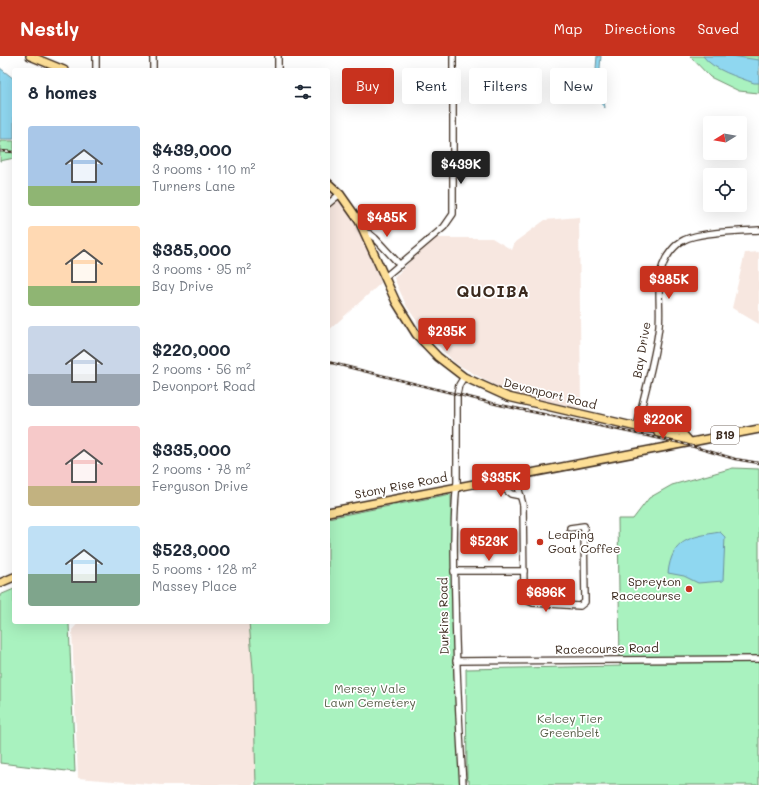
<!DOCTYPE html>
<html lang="en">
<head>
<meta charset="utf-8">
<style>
	:root { --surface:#fff; --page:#f2f2f3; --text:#1f2937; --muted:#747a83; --accent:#c8321e }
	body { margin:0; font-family:Mali,sans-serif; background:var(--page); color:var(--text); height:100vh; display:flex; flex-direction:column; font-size:15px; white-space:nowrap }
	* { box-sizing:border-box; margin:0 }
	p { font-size:13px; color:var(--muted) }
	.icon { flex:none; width:22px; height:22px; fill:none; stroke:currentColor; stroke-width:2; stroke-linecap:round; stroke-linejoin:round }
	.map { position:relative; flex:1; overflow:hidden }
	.drawer { position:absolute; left:12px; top:12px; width:318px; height:556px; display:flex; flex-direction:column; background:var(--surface); border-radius:4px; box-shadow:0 4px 16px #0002 }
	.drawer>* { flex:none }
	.guide { position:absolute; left:342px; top:12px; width:357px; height:36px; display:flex; gap:8px }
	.needle { width:26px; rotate:259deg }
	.fabs { position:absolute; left:703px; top:60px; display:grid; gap:8px }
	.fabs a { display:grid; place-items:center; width:44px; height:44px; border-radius:4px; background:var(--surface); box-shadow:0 4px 16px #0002; font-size:20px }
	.price { position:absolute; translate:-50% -34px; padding:0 9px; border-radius:4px; background:var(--accent); color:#fff; font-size:13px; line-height:26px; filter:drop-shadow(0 1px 2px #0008) }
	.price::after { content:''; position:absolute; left:50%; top:24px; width:12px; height:9px; margin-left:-6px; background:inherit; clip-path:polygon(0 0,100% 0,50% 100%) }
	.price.current { background:#222; color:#fff }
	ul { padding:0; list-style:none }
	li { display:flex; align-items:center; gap:12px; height:100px; padding:0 16px }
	li span { display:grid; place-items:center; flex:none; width:112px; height:80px; border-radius:4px; color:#555 }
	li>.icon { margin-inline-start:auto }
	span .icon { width:48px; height:48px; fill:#fffc; stroke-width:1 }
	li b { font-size:17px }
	h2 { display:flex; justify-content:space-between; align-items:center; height:48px; padding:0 16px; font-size:17px }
	.chip { padding:0 14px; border-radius:4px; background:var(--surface); box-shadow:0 4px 16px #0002; font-size:14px; line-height:36px }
	.chip.current { background:var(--accent); color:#fff }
	header { display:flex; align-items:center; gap:24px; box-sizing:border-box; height:56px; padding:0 20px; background:var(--accent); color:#fff }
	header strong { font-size:19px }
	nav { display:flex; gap:22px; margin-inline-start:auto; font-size:14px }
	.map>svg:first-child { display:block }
</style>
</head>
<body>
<header>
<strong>Nestly</strong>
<nav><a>Map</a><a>Directions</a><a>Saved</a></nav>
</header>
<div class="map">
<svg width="759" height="729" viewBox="0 0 759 729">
	<rect width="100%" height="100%" fill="#fff"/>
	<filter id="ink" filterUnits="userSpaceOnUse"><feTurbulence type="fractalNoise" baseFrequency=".025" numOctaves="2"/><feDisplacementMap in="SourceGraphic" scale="8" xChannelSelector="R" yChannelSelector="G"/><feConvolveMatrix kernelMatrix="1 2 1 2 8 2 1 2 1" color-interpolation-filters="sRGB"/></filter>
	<g filter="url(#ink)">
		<g fill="#f7e7e0">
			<path d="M328,130L349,153L365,184L381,227L328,275Z"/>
			<path d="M579,161L581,352L521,340L499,332L455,307L424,275L407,251L394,222L417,198L436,182H492L512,194L515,186L545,164Z"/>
			<path d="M759,196V268L732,252L745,197Z"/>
			<path d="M79,566H252L256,721L253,729H161L78,722L72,574Z"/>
		</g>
		<g fill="#a9f2bf" stroke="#728e6e">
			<path d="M690,0H759V37L739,35L710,21Z"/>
			<path d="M0,85H14V102L0,105Z"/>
			<path d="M733,412L759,413V729H469V724H467L466,613L620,610L618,463H633L649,442L672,429Z"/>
			<path d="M451,438L454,613L461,729H256L253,613L249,566H328V462Z"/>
			<path d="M14,533V566H71L69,568L75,716L0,707V539Z"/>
		</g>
		<g fill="#8fd7f0" stroke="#6d929c">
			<path d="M597,0H601L600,12L605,52L602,49L596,12Z"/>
			<path d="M703,0H731L759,4V27H754C738,21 713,14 703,0Z"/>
			<path d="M0,12L14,23V83H0Z"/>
			<path d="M720,476L725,481L723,525L698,527L684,520L668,517C672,483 690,481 720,476Z"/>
		</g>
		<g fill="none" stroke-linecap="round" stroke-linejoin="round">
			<g stroke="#3b2a1e" stroke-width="8">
				<g id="minor">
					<path d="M278,0V14"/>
					<path d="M96,14V0"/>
					<path d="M153,14V0"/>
					<path d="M328,148L340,138"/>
					<path d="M365,177L370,178L375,182L400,209"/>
					<path d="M385,221L444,171L453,158V0"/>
					<path d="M637,371C644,337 655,305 659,270C661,251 656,228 663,209C666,200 675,188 684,184C699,176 741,175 759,174"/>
					<path d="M515,419L523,449L524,537L526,544L533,547L580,550L585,546L584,470L570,472"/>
					<path d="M492,423L511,438L521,440"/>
					<path d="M454,515H524"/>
					<path d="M456,605L759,603"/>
					<path d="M463,729C459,666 456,604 455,541C454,502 453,464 457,426V338L459,329L464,321"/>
				</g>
			</g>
			<g stroke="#3b2a1e" stroke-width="10">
				<g id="major">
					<path d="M30,0L64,14"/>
					<path d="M328,127L340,138L359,165L396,246L416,278L438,301L464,321L508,341L637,371L681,376L690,386"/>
					<path d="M658,377L687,385"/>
					<path d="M328,456L759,373"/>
					<path d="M0,527L14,521"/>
				</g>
			</g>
			<use href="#minor" stroke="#fff" stroke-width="5.5"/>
			<use href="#major" stroke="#fdde96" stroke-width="7"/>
			<g stroke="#3b2a1e" stroke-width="2.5">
				<g id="rail">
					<path d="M0,95L14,96"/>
					<path d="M328,306L500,349L681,387L735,403L759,407"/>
				</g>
			</g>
			<use href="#rail" stroke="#fff" stroke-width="1" stroke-dasharray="3" stroke-linecap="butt"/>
		</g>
	</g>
	<g fill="#c8321e" stroke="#fff" stroke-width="1.5">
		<circle cx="540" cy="486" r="4"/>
		<circle cx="689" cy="533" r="4"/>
	</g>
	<g text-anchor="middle" stroke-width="3.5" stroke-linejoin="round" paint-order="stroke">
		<rect fill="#fff" stroke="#766a62" stroke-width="1" x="711" y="370" width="28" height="18" rx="3"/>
		<g font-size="11" font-weight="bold" fill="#3b2a1e">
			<text x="725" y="383">B19</text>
		</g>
		<g font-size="12" fill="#3b2a1e" stroke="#fff">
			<text transform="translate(642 294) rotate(-80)" y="4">Bay Drive</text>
			<text transform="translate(550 338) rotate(14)" y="4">Devonport Road</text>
			<text transform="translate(401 430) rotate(-11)" y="4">Stony Rise Road</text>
			<text transform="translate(444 560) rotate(-91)" y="4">Durkins Road</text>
			<text transform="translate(607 593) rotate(-1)" y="4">Racecourse Road</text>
		</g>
		<g font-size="12" fill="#3b2a1e" stroke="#fff" text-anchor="start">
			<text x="548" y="483">Leaping<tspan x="548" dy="14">Goat Coffee</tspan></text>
			<text x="681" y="530" text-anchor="end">Spreyton<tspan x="681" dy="14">Racecourse</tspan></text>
		</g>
		<g font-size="12" fill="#565c46" stroke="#fff">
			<text x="370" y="637">Mersey Vale<tspan x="370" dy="14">Lawn Cemetery</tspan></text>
			<text x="570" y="667">Kelcey Tier<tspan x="570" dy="14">Greenbelt</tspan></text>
		</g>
		<g font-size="16" font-weight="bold" letter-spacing="1" fill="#3b2a1e" stroke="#fff">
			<text x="493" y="241">QUOIBA</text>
		</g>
	</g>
</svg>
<div class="fabs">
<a><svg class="needle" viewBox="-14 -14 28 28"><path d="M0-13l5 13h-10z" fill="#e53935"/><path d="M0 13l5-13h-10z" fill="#747a83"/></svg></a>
<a><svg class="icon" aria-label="locate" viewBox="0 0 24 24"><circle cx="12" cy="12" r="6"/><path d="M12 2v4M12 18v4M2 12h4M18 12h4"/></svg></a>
</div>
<b class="price current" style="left:461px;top:129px">$439K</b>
<b class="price" style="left:387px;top:182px">$485K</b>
<b class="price" style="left:669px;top:244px">$385K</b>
<b class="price" style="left:447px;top:296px">$235K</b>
<b class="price" style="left:663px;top:384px">$220K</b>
<b class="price" style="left:501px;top:442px">$335K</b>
<b class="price" style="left:489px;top:506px">$523K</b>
<b class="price" style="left:546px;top:557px">$696K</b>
<div class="guide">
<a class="chip current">Buy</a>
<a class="chip">Rent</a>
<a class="chip">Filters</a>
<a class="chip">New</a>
</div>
<section class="drawer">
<h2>8 homes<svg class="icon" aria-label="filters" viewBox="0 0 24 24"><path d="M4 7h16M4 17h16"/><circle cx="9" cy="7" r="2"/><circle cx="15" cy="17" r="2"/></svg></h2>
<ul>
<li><span style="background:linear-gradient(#a9c7e8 75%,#8fb573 0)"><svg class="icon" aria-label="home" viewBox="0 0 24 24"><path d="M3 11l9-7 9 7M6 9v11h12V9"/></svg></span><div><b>$439,000</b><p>3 rooms · 110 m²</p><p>Turners Lane</p></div></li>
<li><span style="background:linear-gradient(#ffd9b3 75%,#8fb573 0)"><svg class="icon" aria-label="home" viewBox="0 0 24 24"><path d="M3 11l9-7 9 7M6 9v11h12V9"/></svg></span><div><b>$385,000</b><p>3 rooms · 95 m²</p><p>Bay Drive</p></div></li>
<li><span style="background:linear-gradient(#c9d6e8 60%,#9aa5b1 0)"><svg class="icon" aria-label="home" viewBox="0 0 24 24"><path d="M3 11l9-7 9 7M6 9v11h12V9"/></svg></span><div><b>$220,000</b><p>2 rooms · 56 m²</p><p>Devonport Road</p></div></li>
<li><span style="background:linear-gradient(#f6c9c9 75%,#c2b280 0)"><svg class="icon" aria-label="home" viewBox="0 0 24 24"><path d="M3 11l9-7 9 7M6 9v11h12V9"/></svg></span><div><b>$335,000</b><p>2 rooms · 78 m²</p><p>Ferguson Drive</p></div></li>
<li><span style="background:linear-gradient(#bfe0f5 60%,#7fa58c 0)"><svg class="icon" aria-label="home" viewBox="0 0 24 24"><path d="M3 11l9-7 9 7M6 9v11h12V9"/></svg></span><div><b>$523,000</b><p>5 rooms · 128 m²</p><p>Massey Place</p></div></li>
</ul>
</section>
</div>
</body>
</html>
